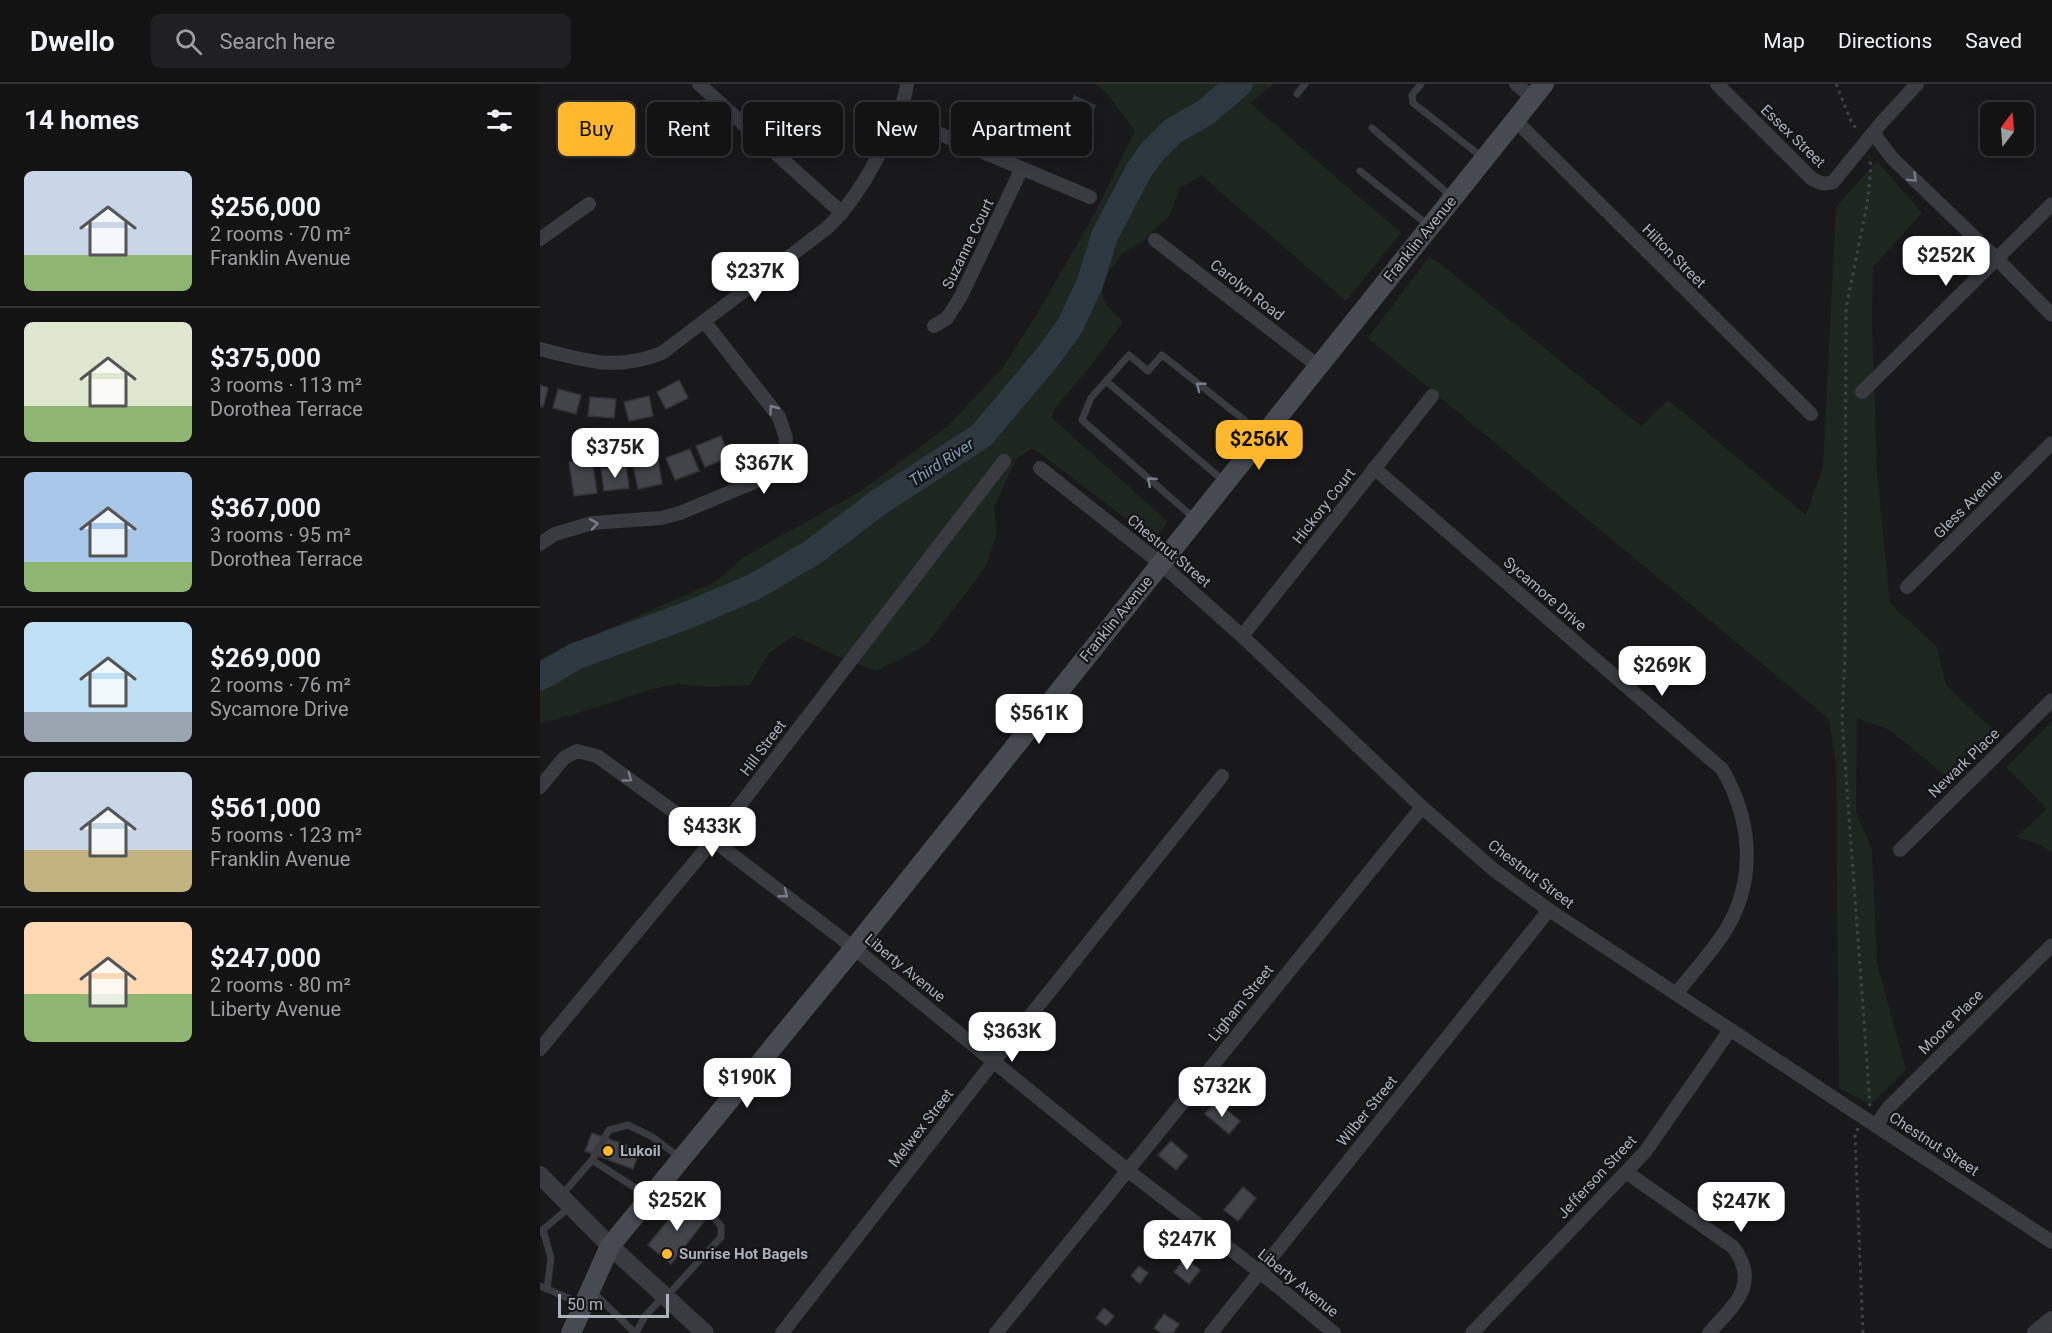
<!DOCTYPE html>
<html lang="en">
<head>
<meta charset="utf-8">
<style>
	:root { --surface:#131314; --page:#202022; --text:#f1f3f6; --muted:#9d9ea0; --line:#323234; --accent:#ffb82d }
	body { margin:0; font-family:Roboto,sans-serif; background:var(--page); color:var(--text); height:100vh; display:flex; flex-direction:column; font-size:22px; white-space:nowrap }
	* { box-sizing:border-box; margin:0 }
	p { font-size:20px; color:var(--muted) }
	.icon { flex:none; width:33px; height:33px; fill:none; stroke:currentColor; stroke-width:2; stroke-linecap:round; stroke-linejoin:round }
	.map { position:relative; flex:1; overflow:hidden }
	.side { display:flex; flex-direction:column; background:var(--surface); width:540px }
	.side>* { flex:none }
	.guide { position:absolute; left:18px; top:18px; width:570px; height:54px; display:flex; gap:12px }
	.needle { width:39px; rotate:16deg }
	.buttons { position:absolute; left:1440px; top:18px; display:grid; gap:12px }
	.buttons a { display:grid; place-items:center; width:54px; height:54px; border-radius:9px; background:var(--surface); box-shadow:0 3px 15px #0003,0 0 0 2px var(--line); font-size:30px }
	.scale { position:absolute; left:18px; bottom:15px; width:111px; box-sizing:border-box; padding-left:6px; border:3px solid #aab0bc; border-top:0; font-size:16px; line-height:21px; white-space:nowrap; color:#aab0bc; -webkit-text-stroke:4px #141416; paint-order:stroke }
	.price { position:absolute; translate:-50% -51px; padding:0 14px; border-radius:12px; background:#fff; color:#222; font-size:20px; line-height:39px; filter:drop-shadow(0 2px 3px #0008) }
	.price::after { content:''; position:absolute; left:50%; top:36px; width:18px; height:14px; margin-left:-9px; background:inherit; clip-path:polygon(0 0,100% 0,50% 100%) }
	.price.selected { background:var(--accent); color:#111 }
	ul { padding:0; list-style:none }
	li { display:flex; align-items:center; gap:18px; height:150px; padding:0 24px }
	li+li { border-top:2px solid var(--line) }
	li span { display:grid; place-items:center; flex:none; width:168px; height:120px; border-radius:9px; color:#555 }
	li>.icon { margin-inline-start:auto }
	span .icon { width:72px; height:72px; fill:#fffc; stroke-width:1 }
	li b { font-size:26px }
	h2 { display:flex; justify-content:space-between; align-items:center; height:72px; padding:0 24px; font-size:26px }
	.tag { padding:0 21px; border-radius:9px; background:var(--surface); box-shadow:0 3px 15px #0003,0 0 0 2px var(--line); font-size:21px; line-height:54px }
	.tag.selected { background:var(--accent); color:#111 }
	header { display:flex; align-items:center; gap:36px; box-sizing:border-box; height:84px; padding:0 30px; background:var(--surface); border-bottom:2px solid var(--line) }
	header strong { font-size:28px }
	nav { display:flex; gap:33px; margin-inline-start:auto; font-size:21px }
	.search { width:420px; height:54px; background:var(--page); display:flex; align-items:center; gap:15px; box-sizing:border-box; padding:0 21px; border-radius:9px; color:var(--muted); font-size:22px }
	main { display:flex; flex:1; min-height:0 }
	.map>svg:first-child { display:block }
</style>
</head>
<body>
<header>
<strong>Dwello</strong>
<div class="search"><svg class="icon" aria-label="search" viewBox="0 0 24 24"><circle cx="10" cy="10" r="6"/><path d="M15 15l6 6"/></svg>Search here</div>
<nav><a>Map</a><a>Directions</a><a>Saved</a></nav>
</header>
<main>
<section class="side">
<h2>14 homes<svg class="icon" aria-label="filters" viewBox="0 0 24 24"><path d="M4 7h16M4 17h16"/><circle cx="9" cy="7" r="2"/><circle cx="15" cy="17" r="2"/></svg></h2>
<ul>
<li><span style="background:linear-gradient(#c9d6e8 70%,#8fb573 0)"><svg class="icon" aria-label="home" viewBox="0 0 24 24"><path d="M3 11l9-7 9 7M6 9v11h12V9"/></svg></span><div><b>$256,000</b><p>2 rooms · 70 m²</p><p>Franklin Avenue</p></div></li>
<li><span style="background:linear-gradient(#dfe7d0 70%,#8fb573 0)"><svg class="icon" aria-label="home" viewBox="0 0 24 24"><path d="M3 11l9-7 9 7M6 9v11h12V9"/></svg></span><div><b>$375,000</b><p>3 rooms · 113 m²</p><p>Dorothea Terrace</p></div></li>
<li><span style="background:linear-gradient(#a9c7e8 75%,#8fb573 0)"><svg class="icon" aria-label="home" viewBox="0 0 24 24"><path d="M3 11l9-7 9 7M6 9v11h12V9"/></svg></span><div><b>$367,000</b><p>3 rooms · 95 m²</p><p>Dorothea Terrace</p></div></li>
<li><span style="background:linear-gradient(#bfe0f5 75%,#9aa5b1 0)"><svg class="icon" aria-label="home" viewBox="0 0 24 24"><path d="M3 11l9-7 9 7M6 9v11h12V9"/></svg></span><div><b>$269,000</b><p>2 rooms · 76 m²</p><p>Sycamore Drive</p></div></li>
<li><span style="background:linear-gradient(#c9d6e8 65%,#c2b280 0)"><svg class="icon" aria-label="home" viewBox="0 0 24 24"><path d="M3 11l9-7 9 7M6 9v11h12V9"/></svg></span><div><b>$561,000</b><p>5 rooms · 123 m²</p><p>Franklin Avenue</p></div></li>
<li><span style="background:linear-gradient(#ffd9b3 60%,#8fb573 0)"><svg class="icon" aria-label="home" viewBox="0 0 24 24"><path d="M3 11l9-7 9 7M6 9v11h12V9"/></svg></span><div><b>$247,000</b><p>2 rooms · 80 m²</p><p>Liberty Avenue</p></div></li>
</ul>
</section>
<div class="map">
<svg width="1512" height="1249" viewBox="0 0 1512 1249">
	<rect width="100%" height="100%" fill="#19191b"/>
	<g fill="#1e271f">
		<path d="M556,0H734L710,19L861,149L806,217L661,91L640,104L630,131L605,155L582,170L561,199L564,218L583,238L549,284L514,326L512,334L628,438L614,456L493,364L476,375L454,423L457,449L445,484L386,561L336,587L300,573L254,552L228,570L210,601L169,603L137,600L109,606L58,623L0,640V575L177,497L204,473L321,407L408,342L463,283L497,230L556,127L595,47L567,10Z"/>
		<path d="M1337,77L1382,129L1333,183L1332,234L1337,388L1350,519L1397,563L1406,601L1456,649L1407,693L1350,646L1317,634L1316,728L1332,766L1337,879L1366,986L1330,1020L1299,1004L1296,679L1289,635L828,254L889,173L898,178L1101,342L1128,316L1266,431L1283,383L1296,123Z"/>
		<path d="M1511,638H1512V769L1500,760L1476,753L1507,725L1466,683Z"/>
	</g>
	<path fill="#2d3841" d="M534,11L556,21L552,30L530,21Z"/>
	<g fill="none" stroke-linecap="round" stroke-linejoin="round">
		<path stroke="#2d3841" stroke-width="27" d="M0,593L36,572L148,531L214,503L273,468L339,418L442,351L509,271L530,242L550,199L565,151L599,86L612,68L633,47L666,28L699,0"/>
	</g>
	<g fill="#434449" stroke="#333338" stroke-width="1.5">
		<path d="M139,296L148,314L126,325L117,308Z"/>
		<path d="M0,301L8,304L3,323L0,322Z"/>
		<path d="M18,305L41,311L36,330L13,324Z"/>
		<path d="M109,312L113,332L89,337L84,318Z"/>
		<path d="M50,313L76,315L74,334L48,332Z"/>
		<path d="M181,352L189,373L165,383L156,362Z"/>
		<path d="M150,365L159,387L135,396L126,374Z"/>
		<path d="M52,374L57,409L34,412L29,378Z"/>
		<path d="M118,376L122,400L98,405L93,381Z"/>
		<path d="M86,382L89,404L64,407L61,385Z"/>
		<path d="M676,1017L700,1037L689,1050L665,1030Z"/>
		<path d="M52,1049L100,1066L93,1085L45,1067Z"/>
		<path d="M631,1057L648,1072L636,1086L618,1071Z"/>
		<path d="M703,1103L716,1114L698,1137L684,1126Z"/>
		<path d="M144,1116L167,1134L131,1180L108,1161Z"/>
		<path d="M645,1174L660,1186L649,1200L634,1188Z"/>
		<path d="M599,1182L608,1189L600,1200L591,1192Z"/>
		<path d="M564,1224L574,1232L566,1242L556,1234Z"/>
		<path d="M624,1230L639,1240L633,1249H621L614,1244Z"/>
	</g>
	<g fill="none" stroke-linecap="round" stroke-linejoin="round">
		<g stroke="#3f4248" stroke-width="3" stroke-dasharray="3 4.5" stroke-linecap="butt">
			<path d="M1296,0L1311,37L1317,46"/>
			<path d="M1329,1022L1330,1020L1302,636L1305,574L1306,224L1327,121L1331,83L1329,73"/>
			<path d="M1318,1044L1315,1051L1323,1249"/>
		</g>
		<g stroke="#393b41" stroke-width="7">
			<path d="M881,0L872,11L873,19L942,73"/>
			<path d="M757,10L765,0"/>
			<path d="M832,44L911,112"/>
			<path d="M820,87L888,141"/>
			<path d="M566,297L685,398"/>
			<path d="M655,435L542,336L551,314L589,271L608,287L622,271L722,350"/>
			<path d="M52,1076L108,1112"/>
			<path d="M21,1112L52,1076L69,1046L88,1041L111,1052L139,1073"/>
			<path d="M3,1146L11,1174L7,1205"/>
			<path d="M0,1148L30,1123"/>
			<path d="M0,1202L42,1220"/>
			<path d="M52,1207L95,1249"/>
			<path d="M126,1213L181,1153V1142L174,1134L128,1096"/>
			<path d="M96,1249L105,1232L123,1213"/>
		</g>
		<g stroke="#393b41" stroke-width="14">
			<path d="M159,0L302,129"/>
			<path d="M976,0L993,14"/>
			<path d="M1177,0L1271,94C1279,99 1284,101 1293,98L1342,38L1377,0"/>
			<path d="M357,32L550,113"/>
			<path d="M975,36L1271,330"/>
			<path d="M1334,50L1352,74L1457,175L1512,231"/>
			<path d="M0,155L49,120"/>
			<path d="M615,156L778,282"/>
			<path d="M394,242L407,234L420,214L482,84"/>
			<path d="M0,265C45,277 76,287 122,269L287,144C316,116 333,84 350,48C357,32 365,18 367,0"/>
			<path d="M1322,308L1512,120"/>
			<path d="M500,384L620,479L702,552L882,723L954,786L1009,826L1512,1158"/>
			<path d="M834,384L1182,685C1211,734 1217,793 1187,844C1173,867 1153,888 1136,910"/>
			<path d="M0,460L15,450L52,439L121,434L140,429L217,397L230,390L239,380L245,367L246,354L239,333L164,237"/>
			<path d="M1367,503L1512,359"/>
			<path d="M702,552L892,312"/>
			<path d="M0,703L24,674L37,667L57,672L173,756L314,864L587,1086L720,1188L794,1249"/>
			<path d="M1360,766L1512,616"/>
			<path d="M0,965L173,756L464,377"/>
			<path d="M1336,1042L1348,1024L1512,861"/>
			<path d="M1086,1088L1193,1163C1221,1200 1194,1221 1169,1249"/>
			<path d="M242,1249L454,977L682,692"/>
			<path d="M456,1249L882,723"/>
			<path d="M671,1249L1009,826"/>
			<path d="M932,1249L1105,1068L1190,946"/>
		</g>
		<g stroke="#393b41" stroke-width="18">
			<path d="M0,1091L70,1162L165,1249"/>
			<path d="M1496,1249L1512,1236"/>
		</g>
		<path stroke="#474a51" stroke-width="20" d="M31,1249L70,1162L314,864L1004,0"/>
	</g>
	<defs><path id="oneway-chevron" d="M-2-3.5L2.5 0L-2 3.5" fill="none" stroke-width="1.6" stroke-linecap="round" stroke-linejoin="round" transform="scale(1.5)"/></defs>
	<g stroke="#777b85">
		<use href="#oneway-chevron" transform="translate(1373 94) rotate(44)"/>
		<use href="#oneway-chevron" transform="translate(660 302) rotate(-142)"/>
		<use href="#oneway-chevron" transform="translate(233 325) rotate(-127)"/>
		<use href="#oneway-chevron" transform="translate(611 397) rotate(-139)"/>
		<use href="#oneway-chevron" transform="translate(54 440) rotate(-9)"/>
		<use href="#oneway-chevron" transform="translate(88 694) rotate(36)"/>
		<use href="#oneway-chevron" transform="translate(244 810) rotate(38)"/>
	</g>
	<g fill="#ffb82d" stroke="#141416" stroke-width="2">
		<circle cx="68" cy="1067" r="6"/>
		<circle cx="127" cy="1170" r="6"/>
	</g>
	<g text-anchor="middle" stroke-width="4.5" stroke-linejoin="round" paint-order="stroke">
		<g font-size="15" fill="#aab0bc" stroke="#141416">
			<text transform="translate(1253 52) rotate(44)" y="5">Essex Street</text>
			<text transform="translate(880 155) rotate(-51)" y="5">Franklin Avenue</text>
			<text transform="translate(428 160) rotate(-64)" y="5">Suzanne Court</text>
			<text transform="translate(1134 172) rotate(45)" y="5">Hilton Street</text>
			<text transform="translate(707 206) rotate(38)" y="5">Carolyn Road</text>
			<text transform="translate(1428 420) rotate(-45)" y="5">Gless Avenue</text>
			<text transform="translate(784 422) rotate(-52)" y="5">Hickory Court</text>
			<text transform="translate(629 467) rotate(40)" y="5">Chestnut Street</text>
			<text transform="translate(1005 510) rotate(41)" y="5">Sycamore Drive</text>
			<text transform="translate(576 535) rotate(-51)" y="5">Franklin Avenue</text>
			<text transform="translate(223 664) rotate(-53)" y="5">Hill Street</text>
			<text transform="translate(1424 679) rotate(-44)" y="5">Newark Place</text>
			<text transform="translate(991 790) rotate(37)" y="5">Chestnut Street</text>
			<text transform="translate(365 884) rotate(39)" y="5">Liberty Avenue</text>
			<text transform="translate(701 919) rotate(-51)" y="5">Ligham Street</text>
			<text transform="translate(1411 938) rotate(-45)" y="5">Moore Place</text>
			<text transform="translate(827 1027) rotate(-51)" y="5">Wilber Street</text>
			<text transform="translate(381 1044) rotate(-52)" y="5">Melwex Street</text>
			<text transform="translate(1394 1060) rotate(33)" y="5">Chestnut Street</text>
			<text transform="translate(1057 1093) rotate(-47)" y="5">Jefferson Street</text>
			<text transform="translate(758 1199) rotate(39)" y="5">Liberty Avenue</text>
		</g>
		<g font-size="15" font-weight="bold" fill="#aab0bc" stroke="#141416" text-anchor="start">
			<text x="80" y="1072">Lukoil</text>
			<text x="139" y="1175">Sunrise Hot Bagels</text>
		</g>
		<g font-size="16" font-style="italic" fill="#7e9eba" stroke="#141416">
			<text transform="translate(401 378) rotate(-33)" y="6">Third River</text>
		</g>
	</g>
</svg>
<div class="buttons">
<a><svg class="needle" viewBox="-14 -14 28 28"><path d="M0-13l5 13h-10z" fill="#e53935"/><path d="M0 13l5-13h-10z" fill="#9d9ea0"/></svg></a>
</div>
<div class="scale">50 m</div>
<b class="price" style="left:1406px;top:203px">$252K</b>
<b class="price" style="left:215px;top:219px">$237K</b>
<b class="price selected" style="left:719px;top:387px">$256K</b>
<b class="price" style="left:75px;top:395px">$375K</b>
<b class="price" style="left:224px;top:411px">$367K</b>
<b class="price" style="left:1122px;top:613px">$269K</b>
<b class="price" style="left:499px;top:661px">$561K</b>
<b class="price" style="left:172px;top:774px">$433K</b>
<b class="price" style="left:472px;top:979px">$363K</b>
<b class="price" style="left:207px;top:1025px">$190K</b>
<b class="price" style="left:682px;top:1034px">$732K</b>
<b class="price" style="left:137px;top:1148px">$252K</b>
<b class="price" style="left:1201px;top:1149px">$247K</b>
<b class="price" style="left:647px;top:1187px">$247K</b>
<div class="guide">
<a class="tag selected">Buy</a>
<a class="tag">Rent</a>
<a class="tag">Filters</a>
<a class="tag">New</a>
<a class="tag">Apartment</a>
</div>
</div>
</main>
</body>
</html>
